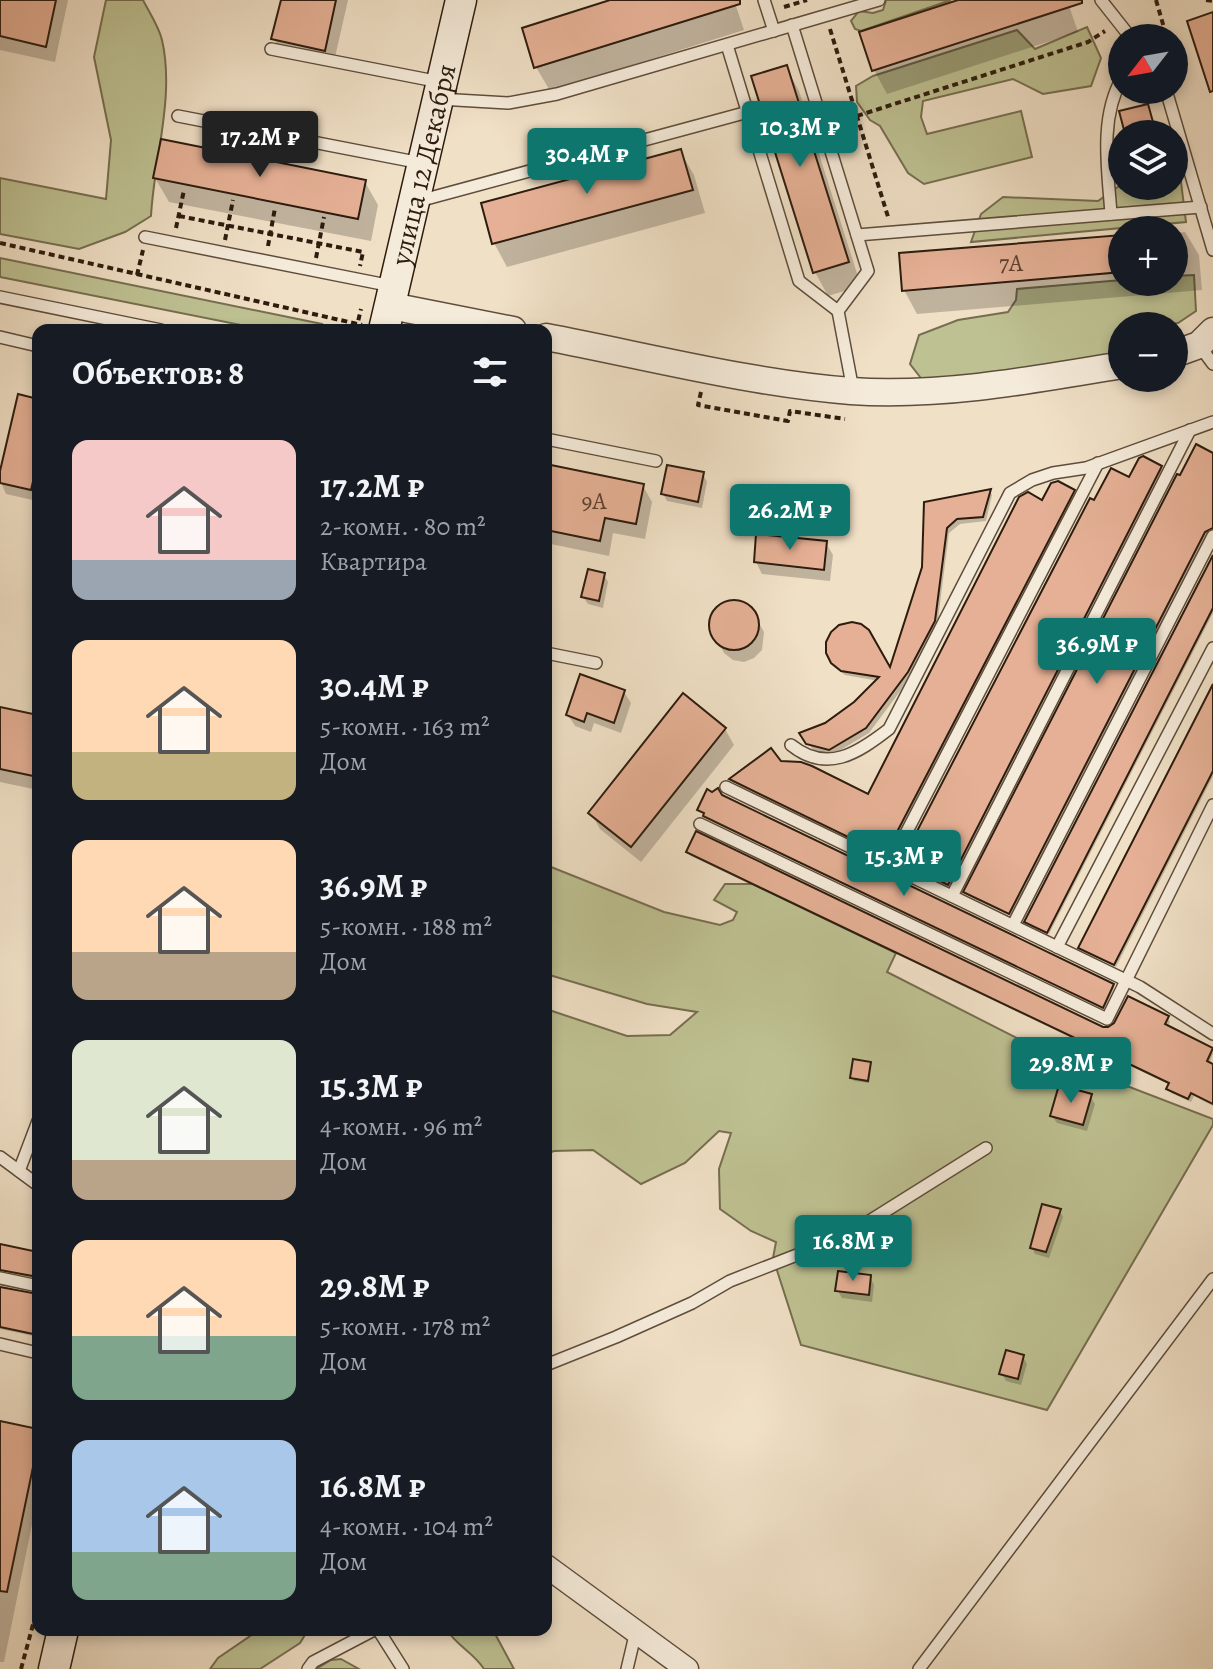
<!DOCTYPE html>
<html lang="ru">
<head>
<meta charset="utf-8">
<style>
	:root { --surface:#171b24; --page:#20242c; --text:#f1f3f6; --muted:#9ea1a6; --accent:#0f766e }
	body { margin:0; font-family:Alegreya,serif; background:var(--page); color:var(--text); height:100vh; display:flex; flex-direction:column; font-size:30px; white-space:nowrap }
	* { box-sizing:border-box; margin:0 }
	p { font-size:26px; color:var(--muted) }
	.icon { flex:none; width:44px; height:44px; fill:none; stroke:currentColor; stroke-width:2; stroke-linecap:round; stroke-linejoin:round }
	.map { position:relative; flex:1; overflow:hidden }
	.drawer { position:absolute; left:32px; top:324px; width:520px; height:1312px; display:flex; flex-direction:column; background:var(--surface); border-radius:16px; box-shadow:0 4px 12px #0003 }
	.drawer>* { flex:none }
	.needle { width:52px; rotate:239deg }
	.fabs { position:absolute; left:1108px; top:24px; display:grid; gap:16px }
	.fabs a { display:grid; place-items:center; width:80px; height:80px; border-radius:50%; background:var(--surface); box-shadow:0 4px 12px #0003; font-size:40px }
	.price { position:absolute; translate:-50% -68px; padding:0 18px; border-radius:8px; background:var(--accent); color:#fff; font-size:26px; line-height:52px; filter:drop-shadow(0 2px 4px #0008) }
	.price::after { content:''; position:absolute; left:50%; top:48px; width:24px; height:18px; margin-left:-12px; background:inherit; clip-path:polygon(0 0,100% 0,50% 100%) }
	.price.selected { background:#222; color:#fff }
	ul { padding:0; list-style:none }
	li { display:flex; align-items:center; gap:24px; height:200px; padding:0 40px }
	li span { display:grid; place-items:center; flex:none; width:224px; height:160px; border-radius:16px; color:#555 }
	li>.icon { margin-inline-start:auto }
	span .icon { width:96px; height:96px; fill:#fffc; stroke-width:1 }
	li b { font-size:34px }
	h2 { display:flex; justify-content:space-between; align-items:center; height:96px; padding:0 40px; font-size:34px }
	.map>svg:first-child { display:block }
</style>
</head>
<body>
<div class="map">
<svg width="1213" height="1669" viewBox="0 0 1213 1669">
	<rect width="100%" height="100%" fill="#f0e0c6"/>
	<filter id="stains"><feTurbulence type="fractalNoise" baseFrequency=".0025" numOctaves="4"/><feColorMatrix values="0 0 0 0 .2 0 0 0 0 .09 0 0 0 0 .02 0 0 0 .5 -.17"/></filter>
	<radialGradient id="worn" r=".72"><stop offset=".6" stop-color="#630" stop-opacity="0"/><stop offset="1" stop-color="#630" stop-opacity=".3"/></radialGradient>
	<g fill="#bec192" stroke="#766e50" stroke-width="2">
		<path d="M106,0H143C149,12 159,27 162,40C175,96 154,159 151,216L125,232L79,249L0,234V178L106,199L111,140L94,57Z"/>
		<path d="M886,0H951L861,31L855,29L851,21L859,11L873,13L883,10Z"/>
		<path d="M1087,27L1101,58L1091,86L1043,94L1013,79L923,101L921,117L927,134L1021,111L1032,157L924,184L908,173L880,126L870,120L857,102L856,86L873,76L1017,30L1035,49Z"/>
		<path d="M1153,122L1165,125L1170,134H1124V130Z"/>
		<path d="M1174,143L1177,150L1186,222L971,242L981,214L1003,197L1098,201L1122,184L1174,186Z"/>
		<path d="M0,258L322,324L330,330H266L0,277Z"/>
		<path d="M1194,275L1196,311L1178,323L1122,326V352L1107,360L924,382L910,364L919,335L958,320L1008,312L1016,300L1017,289L1122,280L1174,282V276Z"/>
		<path d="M546,865L664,912L720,925L733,920L737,912L714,900L725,884H753L896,953L887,972L1062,1061L1213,1119V1125L1047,1410L801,1345L773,1258L776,1242L751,1231L720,1209L719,1169L731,1133L719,1131L685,1163L641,1184L593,1150L554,1151L546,1154V1009L627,1036L670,1035L697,1012L647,1004L546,974Z"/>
		<path d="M259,1630H308L300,1643L260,1669H210L218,1658Z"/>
		<path d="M447,1630H493L514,1669H484C474,1653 457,1646 447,1630Z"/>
		<path d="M341,1659L359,1669H316L331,1660Z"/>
	</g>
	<g fill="#0003">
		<path d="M0,0H68L55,62L0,50Z"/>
		<path d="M283,0H348L333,66L283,55L274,39Z"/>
		<path d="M617,0H734L744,30L550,91L536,67Z"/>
		<path d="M965,0H1067L1078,32L887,94L874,70Z"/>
		<path d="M786,68L799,91L861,286L828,296L815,272L754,77Z"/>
		<path d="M1147,106L1156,130L1129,134L1126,129Z"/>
		<path d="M680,151L694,175L705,213L507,267L494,243Z"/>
		<path d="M155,178L365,182L378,205L371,241L169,202Z"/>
		<path d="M1185,232L1199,255L1202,290L917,314L904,290L1122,237V282H1174V233Z"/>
		<path d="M38,401V497L37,501L6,494L0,480Z"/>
		<path d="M1213,452V531L1206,535L1011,916L967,895L966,892Z"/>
		<path d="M546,466L643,486L652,502L645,539L613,533L609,556L546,543Z"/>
		<path d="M1161,468L1162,470L950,887L905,865L903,862L1095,503L1130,479Z"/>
		<path d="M703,474L707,482L702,508L667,501L663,494Z"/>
		<path d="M990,491L992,495L986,521L960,524L949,533L937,627L910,678L869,733L832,755L813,750L802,734L826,725L856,704L879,681L845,675L836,668L828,653L890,672L924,567L926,504Z"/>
		<path d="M1073,491L1075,494L887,856L733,782L732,780L780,763L869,797L1043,502Z"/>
		<path d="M826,543L833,555L830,581L762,574L756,562Z"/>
		<path d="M1213,559V613L1049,934L1027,922Z"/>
		<path d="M604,575L608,582L603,608L588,604L583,597Z"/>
		<path d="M735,602L751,609L764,632L762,650L754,658L744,662L733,660L724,653L712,631V620L716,611L723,605Z"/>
		<path d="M1213,688V776L1116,967L1081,948Z"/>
		<path d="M624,692L631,703L621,733L594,723L591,732L575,726L568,715Z"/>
		<path d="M0,709L38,718V790L0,782Z"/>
		<path d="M725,729L734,745L641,862L600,829L591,813Z"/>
		<path d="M721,796L1112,985L1114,988L1105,1009L707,819L699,809Z"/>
		<path d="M688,852L1103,1029L1167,1017L1170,1022L1167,1028L1213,1053L1209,1064L1213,1066V1106L1194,1096L1191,1102L1171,1093L1170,1085L691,856Z"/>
		<path d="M870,1063L869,1083L854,1081L852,1078Z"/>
		<path d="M1090,1096L1095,1104L1087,1131L1057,1123L1052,1116Z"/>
		<path d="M1060,1211L1063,1217L1049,1258L1035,1254L1032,1248Z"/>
		<path d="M0,1246L38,1254V1279L0,1272Z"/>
		<path d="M870,1277L874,1285L872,1302L842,1298L838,1291Z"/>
		<path d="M0,1289L38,1296V1337L0,1329Z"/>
		<path d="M1023,1357L1027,1364L1021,1385L1006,1381L1002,1374Z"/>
		<path d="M0,1423L38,1431V1495L4,1662H0Z"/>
	</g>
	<g fill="#e5b095" stroke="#2d1c0e" stroke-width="2">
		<path d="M0,0H56L46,47L0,36Z"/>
		<path d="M281,0H336L325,51L271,39Z"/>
		<path d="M610,0H740V4L534,68L522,28Z"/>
		<path d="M958,0H1082V3L872,71L859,32Z"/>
		<path d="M1213,12V91L1210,92L1187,21Z"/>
		<path d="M787,65L849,262L813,273L751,76Z"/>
		<path d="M1148,104L1153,122L1124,130L1119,111Z"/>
		<path d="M161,139L366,180L358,219L153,178Z"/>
		<path d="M681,149L693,190L492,244L481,203Z"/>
		<path d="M1122,235V272L902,291L899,253Z"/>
		<path d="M18,394L38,399V460L31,490L0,483V471Z"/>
		<path d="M1196,444L1213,453V528L1205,532L1009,914L963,892L1177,474L1180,475Z"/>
		<path d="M1143,456L1162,466L948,885L901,862L1090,498L1094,500L1111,468L1129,477L1139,458Z"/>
		<path d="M546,464L644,484L636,524L605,518L600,541L546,530Z"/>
		<path d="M667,465L704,472L698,502L661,494Z"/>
		<path d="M1058,481L1075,490L885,855L729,779L771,748L781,761L801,762L812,766L868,794L1019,497L1028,492L1042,500L1051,483Z"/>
		<path d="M991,489L983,517L957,519L947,528L935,621L908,672L866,728L829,750L806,744L799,733L825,723L854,702L879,677L841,671L831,663L826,653V642L831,632L839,625L852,622L861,624L869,630L890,667L922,567L924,502Z"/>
		<path d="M756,534L827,541L824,570L754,562Z"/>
		<path d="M1213,555V608L1047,933L1024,922Z"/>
		<path d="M588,569L605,573L599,601L581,597Z"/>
		<circle cx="734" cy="625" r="25"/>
		<path d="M580,674L625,690L614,723L587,713L584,722L566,715Z"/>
		<path d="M1213,684V771L1114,965L1078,948Z"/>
		<path d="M683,693L726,728L631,847L588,813Z"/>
		<path d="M0,707L38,715V777L0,769Z"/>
		<path d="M718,788L722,795L1114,984L1103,1008L703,816L704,813L697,810L707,789L712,792Z"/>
		<path d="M696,831L1103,1027H1108L1114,1023L1128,996L1169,1016L1165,1024L1213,1048L1207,1061L1213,1064V1104L1191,1093L1188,1099L1166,1089L1169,1083L686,852Z"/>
		<path d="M853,1059L871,1062L868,1081L850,1078Z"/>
		<path d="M1059,1085L1092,1094L1083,1125L1050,1116Z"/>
		<path d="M1042,1204L1061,1209L1046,1252L1030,1248Z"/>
		<path d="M0,1244L38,1252V1277L0,1270Z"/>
		<path d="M838,1271L871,1275L869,1295L835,1291Z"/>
		<path d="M0,1287L38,1294V1335L0,1327Z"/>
		<path d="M1006,1350L1024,1355L1018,1379L999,1374Z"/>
		<path d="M0,1421L38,1429V1443L7,1592L0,1591Z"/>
	</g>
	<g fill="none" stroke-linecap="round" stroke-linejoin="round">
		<g stroke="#5e4d3c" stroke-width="14">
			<g id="service">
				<path d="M764,0L774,31"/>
				<path d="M1101,0L1131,38"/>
				<path d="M792,25L868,271L838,311L853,390"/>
				<path d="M727,45L799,281L838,311"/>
				<path d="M271,49L440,82"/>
				<path d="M1166,90L1213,250"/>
				<path d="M439,99L508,103L557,94L879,0"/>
				<path d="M178,116L421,163"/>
				<path d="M415,202L748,112"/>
				<path d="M1111,214C1108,170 1099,119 1122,78"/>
				<path d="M857,235L1201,207"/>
				<path d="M145,237L392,286"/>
				<path d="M0,297L161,330"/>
				<path d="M0,337L38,346"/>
				<path d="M1199,345L1213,364"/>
				<path d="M546,439L656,461"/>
				<path d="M546,653L596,663"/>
				<path d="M791,745C827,774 858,753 889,729L1010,493L1032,480L1053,473L1086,468L1213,422"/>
				<path d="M726,787L1140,987L1213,1034"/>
				<path d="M700,824L1107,1019L1213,805"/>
				<path d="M889,866L1098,463"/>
				<path d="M952,896L1190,430"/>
				<path d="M1013,925L1213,536"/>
				<path d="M1057,947L1213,648"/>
				<path d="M0,1157L38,1185"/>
				<path d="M19,1171L38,1121"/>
				<path d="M0,1278L38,1286"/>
				<path d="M0,1344L38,1353"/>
				<path d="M546,1365L616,1337L692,1303L730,1281L807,1251L868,1222L986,1148"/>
				<path d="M308,1669L313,1662L374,1630L379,1631L403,1669"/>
				<path d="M627,1669L636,1631"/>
				<path d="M919,1669L1213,1279"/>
			</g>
		</g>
		<g stroke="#5e4d3c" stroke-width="25">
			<path id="minor" d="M546,1566L687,1669"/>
		</g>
		<g stroke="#5e4d3c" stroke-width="29">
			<g id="tertiary">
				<path d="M391,306L513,330"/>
				<path d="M546,337C646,356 749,383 851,391C941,397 1033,380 1122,365"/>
				<path d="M1174,354L1199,345L1213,331"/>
			</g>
		</g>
		<g stroke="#2d1c0e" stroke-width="33">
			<g id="secondary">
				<path id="s1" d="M384,330L461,0"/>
				<path d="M54,1669L63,1630"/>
			</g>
		</g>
		<g stroke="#2d1c0e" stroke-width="4" stroke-dasharray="6 4" stroke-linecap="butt">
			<path d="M1156,0L1167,38"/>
			<path d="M1206,0L1213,1"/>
			<path d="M784,7L807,0"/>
			<path d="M830,29L889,220"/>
			<path d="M1174,60L1180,81"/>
			<path d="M838,122L1088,42L1105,31"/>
			<path d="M179,216L363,252L360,266"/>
			<path d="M176,228L184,190"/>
			<path d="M225,240L233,200"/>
			<path d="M0,243L362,325"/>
			<path d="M268,246L275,208"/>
			<path d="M316,258L324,217"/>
			<path d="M137,275L143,250"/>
			<path d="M356,330L361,309"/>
			<path d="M701,392L698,405L788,421L790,411L845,419"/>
			<path d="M21,1669L38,1606"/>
		</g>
		<use href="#service" stroke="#f5ebda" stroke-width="11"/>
		<use href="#minor" stroke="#f5ebda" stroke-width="22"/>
		<use href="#tertiary" stroke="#f5ebda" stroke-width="26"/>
		<use href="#secondary" stroke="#f5ebda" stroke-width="30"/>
	</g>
	<g text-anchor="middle" stroke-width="6" stroke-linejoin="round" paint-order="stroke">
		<g font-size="24" fill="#5b4130">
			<text x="1011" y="271">7А</text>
			<text x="594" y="509">9А</text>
		</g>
		<g font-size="28" fill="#2d1c0e" stroke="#f5ebda">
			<text dy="10" stroke="none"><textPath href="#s1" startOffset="170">улица 12 Декабря</textPath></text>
		</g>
	</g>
	<rect width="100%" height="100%" filter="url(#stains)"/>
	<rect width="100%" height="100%" fill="url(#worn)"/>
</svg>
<div class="fabs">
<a><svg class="needle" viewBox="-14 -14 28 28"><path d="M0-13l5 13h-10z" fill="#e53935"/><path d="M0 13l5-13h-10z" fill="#9ea1a6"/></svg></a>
<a><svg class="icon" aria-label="layers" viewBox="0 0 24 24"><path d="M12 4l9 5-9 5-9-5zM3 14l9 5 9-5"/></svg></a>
<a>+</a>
<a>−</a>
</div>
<b class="price" style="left:800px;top:169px">10.3M ₽</b>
<b class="price selected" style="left:260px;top:179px">17.2M ₽</b>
<b class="price" style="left:587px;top:196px">30.4M ₽</b>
<b class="price" style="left:790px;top:552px">26.2M ₽</b>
<b class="price" style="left:1097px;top:686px">36.9M ₽</b>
<b class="price" style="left:904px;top:898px">15.3M ₽</b>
<b class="price" style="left:1071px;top:1105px">29.8M ₽</b>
<b class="price" style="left:853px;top:1283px">16.8M ₽</b>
<section class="drawer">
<h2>Объектов: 8<svg class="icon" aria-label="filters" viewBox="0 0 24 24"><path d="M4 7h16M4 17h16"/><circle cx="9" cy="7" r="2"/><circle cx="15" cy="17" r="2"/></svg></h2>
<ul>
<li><span style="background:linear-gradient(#f6c9c9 75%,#9aa5b1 0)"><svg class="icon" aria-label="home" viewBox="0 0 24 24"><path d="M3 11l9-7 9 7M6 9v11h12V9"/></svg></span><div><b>17.2M ₽</b><p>2-комн. · 80 m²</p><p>Квартира</p></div></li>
<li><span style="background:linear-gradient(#ffd9b3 70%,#c2b280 0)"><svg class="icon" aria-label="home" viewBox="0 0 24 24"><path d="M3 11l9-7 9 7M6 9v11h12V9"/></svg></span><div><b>30.4M ₽</b><p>5-комн. · 163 m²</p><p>Дом</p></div></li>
<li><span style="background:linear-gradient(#ffd9b3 70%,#b9a48a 0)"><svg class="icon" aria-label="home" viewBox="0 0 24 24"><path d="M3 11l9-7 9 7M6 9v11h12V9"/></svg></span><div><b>36.9M ₽</b><p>5-комн. · 188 m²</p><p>Дом</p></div></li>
<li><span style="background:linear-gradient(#dfe7d0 75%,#b9a48a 0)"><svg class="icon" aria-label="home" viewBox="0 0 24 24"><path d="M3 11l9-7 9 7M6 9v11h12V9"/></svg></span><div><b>15.3M ₽</b><p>4-комн. · 96 m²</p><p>Дом</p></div></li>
<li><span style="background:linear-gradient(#ffd9b3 60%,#7fa58c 0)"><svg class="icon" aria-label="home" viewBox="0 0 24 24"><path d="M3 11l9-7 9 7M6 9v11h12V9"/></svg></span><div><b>29.8M ₽</b><p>5-комн. · 178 m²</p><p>Дом</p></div></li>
<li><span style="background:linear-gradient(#a9c7e8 70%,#7fa58c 0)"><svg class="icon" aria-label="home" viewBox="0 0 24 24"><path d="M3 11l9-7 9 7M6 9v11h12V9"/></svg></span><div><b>16.8M ₽</b><p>4-комн. · 104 m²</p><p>Дом</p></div></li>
</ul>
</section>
</div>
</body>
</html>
